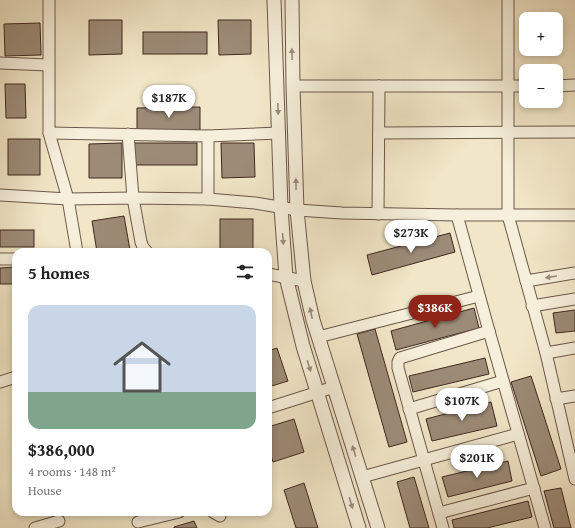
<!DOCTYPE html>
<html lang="en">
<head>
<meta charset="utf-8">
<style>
	:root { --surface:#fff; --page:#f6f6f6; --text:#222; --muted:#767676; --line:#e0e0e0; --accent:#8f2418 }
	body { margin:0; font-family:"Gentium Book Plus",serif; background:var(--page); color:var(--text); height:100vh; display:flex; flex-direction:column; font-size:15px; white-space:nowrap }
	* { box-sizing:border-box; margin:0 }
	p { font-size:13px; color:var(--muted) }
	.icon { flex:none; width:22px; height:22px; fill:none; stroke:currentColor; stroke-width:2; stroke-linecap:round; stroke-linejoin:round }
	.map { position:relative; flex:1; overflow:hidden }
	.details { position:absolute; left:12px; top:248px; width:260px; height:268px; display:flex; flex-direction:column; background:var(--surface); border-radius:12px; box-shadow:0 2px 6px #0003 }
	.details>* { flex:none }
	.controls { position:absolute; left:519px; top:12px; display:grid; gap:8px }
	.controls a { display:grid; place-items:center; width:44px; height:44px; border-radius:8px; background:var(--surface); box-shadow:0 2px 6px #0003; font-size:20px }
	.price { position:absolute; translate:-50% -34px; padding:0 9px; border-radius:14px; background:#fff; color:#222; font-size:13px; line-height:26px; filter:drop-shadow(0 1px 2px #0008) }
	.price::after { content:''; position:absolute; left:50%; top:24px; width:12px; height:9px; margin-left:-6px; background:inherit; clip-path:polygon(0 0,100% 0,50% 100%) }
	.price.current { background:var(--accent); color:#fff }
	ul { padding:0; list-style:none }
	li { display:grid; align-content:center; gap:8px; height:212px; padding:0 16px }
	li+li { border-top:1px solid var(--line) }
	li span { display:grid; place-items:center; height:124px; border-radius:12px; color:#555 }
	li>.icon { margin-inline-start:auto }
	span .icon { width:72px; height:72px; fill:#fffc; stroke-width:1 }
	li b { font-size:17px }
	h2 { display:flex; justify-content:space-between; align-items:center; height:48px; padding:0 16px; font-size:17px }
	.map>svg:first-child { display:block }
</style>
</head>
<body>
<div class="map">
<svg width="575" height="528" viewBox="0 0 575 528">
	<rect width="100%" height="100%" fill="#f1e6c7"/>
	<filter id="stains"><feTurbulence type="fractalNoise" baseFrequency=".005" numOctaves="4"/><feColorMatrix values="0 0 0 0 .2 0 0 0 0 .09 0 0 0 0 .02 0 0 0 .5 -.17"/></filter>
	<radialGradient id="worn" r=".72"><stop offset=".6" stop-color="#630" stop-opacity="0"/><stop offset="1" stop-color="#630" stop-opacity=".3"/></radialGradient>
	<g fill="#9c8b77" stroke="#402820">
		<path d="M89,20H122V54L89,55Z"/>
		<path d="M218,20H251V54L219,55Z"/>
		<path d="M40,23L41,55L5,56L4,24Z"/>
		<rect x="143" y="32" width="64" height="22"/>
		<path d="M5,84H25L26,118H6Z"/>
		<path d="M200,107V130H137V108Z"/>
		<rect x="8" y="139" width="32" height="36"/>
		<path d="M122,143V178H89V144Z"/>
		<rect x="134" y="143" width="63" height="22"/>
		<path d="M221,143H254L255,177L222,178Z"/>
		<path d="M124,216L130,250L116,252H97L92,221Z"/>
		<rect x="220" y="219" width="33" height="33"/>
		<rect x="0" y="230" width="34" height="17"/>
		<path d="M450,233L455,252L372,275L367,255Z"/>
		<path d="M16,267V284H0V268Z"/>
		<path d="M474,308L479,328L396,350L391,331Z"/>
		<path d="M575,310V331L556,333L553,313Z"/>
		<path d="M375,329L407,442L389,447L357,334Z"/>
		<path d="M277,348L288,381L268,387V351Z"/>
		<path d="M485,358L489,374L413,392L409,376Z"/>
		<path d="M531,376L561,469L541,476L511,382Z"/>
		<path d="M491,402L497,426L432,441L426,419Z"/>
		<path d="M294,419L304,452L273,462L268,446V427Z"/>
		<path d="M508,461L512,481L448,497L442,477Z"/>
		<path d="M414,477L429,528H410L397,482Z"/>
		<path d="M304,483L318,528H296L284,490Z"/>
		<path d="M561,488L571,528H554L544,491Z"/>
		<path d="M528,501L532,517L487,528H454L452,520Z"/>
		<path d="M194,521L197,528H174V527Z"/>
	</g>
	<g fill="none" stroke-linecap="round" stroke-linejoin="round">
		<g stroke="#6c584a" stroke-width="13">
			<g id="minor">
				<path d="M49,0V133L68,199L77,252"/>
				<path d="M508,0V215L546,353L575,479"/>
				<path d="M0,63L48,65"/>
				<path d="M293,86H526"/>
				<path d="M556,86L575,85"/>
				<path d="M49,133L208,136L279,133"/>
				<path d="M379,133L575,132"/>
				<path d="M128,134L133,198L141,242L143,247L147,252"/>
				<path d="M208,136V199"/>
				<path d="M0,195L68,199L133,198L208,199L255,203L297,210L342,213L457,215H575"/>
				<path d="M378,214L379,86"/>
				<path d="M457,215L489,331L545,528"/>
				<path d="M0,259H16"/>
				<path d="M268,274L304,281"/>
				<path d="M526,281L575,273"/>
				<path d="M532,306L575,299"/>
				<path d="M318,337L479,296"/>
				<path d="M546,353L575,348"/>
				<path d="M0,382L16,377"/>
				<path d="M556,399L575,396"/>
				<path d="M268,408L334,387"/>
				<path d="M409,409L503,381"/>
				<path d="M362,477L518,434"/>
				<path d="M213,512L220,516"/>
				<path d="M439,513L534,488"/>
				<path d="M138,522L179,512"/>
				<path d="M35,528L59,521"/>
				<path d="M443,528L398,368V362L400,358L489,331"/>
			</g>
		</g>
		<g stroke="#6c584a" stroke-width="15">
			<g id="tertiary">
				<path d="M274,0L281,208L286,277L303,346L359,528"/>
				<path d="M292,0L293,86L297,210L304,281L313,320L378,528"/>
			</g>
		</g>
		<use href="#minor" stroke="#f6efdb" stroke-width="11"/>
		<use href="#tertiary" stroke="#f6efdb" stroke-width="13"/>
	</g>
	<defs><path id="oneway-solid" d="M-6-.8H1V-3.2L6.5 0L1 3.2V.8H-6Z"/></defs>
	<g fill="#9b8c7e">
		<use href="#oneway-solid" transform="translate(292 54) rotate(-91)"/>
		<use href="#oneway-solid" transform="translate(278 109) rotate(88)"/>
		<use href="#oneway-solid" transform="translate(296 184) rotate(-91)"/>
		<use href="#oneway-solid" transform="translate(283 239) rotate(86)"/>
		<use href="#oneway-solid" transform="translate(551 277) rotate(171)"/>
		<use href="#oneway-solid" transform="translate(311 313) rotate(-102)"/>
		<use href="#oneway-solid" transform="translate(309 366) rotate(72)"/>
		<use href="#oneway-solid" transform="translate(354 451) rotate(-107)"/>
		<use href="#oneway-solid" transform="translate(351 503) rotate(73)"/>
	</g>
	<rect width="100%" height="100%" filter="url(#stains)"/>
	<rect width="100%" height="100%" fill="url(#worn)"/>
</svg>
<div class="controls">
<a>+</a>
<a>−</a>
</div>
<b class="price" style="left:169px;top:119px">$187K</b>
<b class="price" style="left:411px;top:254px">$273K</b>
<b class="price current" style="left:435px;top:329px">$386K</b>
<b class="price" style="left:462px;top:422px">$107K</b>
<b class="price" style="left:477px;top:479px">$201K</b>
<section class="details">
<h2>5 homes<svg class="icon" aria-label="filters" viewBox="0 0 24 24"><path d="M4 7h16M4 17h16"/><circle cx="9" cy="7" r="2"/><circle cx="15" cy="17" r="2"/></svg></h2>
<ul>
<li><span style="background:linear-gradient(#c9d6e8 70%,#7fa58c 0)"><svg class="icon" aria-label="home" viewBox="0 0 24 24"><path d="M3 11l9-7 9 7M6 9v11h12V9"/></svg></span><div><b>$386,000</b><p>4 rooms · 148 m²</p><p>House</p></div></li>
</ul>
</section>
</div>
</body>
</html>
